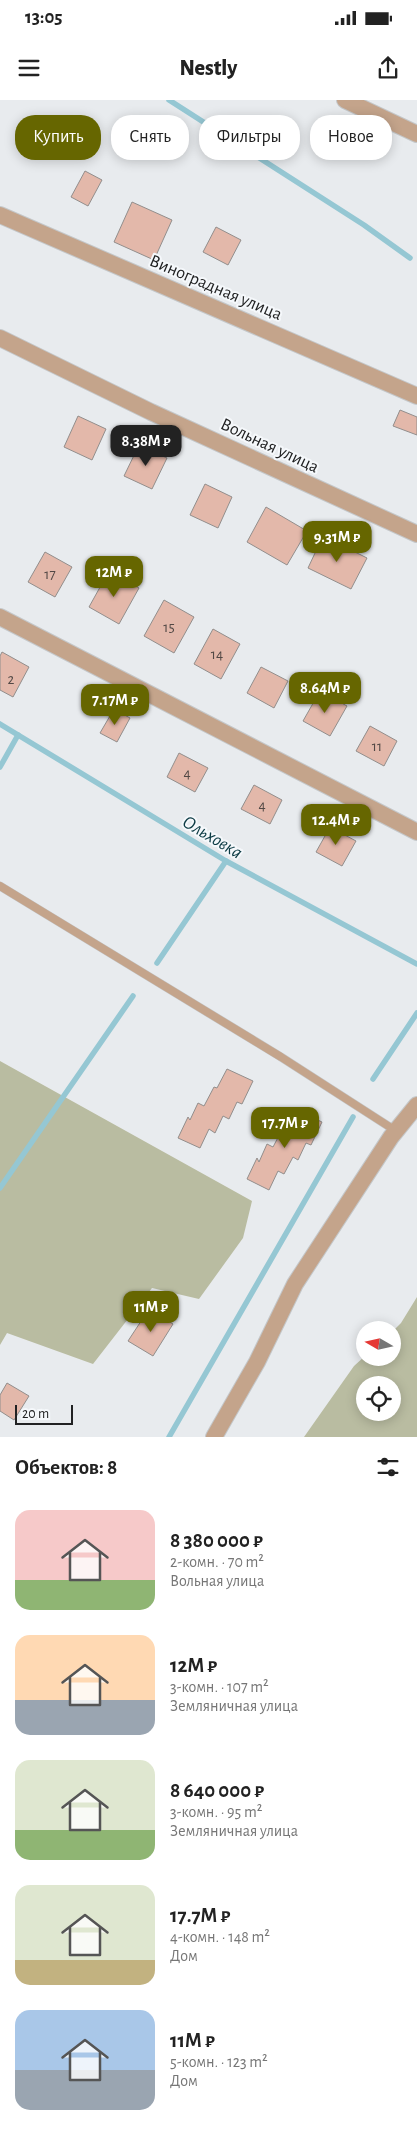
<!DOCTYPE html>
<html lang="ru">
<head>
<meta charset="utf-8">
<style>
	:root { --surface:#fff; --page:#f6f6f6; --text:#222; --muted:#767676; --accent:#660 }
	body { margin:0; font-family:"Alegreya Sans",sans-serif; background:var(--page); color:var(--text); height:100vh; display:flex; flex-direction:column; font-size:19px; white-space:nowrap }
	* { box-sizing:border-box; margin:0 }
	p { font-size:16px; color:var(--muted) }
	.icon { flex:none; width:28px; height:28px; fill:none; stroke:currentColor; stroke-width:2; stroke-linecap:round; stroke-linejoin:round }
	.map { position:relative; height:1337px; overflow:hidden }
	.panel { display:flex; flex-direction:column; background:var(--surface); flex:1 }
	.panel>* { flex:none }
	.guide { position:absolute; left:15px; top:15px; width:388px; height:45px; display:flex; gap:10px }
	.needle { width:32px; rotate:279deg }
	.buttons { position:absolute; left:356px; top:1221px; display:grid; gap:10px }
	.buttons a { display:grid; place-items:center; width:45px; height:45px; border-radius:50%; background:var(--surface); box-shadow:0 2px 12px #0003; font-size:25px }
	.scale { position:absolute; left:15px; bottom:12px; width:58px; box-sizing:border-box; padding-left:5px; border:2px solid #212223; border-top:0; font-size:14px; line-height:18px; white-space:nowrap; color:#212223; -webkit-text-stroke:4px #f5f8fb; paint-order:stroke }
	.price { position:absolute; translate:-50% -42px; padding:0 11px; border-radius:10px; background:var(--accent); color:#fff; font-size:16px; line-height:32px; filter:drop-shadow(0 1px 2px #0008) }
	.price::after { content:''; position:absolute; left:50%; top:30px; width:15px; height:11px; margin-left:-8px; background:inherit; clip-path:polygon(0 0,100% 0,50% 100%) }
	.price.active { background:#222; color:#fff }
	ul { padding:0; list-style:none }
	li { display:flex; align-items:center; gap:15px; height:125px; padding:0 15px }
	li span { display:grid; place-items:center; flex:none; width:140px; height:100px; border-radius:15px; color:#555 }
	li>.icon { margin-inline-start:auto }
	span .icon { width:60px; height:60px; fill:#fffc; stroke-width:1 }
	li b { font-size:21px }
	h2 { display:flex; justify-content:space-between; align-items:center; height:60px; padding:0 15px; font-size:21px }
	.tag { padding:0 18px; border-radius:20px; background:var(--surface); box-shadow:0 2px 12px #0003; font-size:18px; line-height:45px }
	.tag.active { background:var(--accent); color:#fff }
	.status { display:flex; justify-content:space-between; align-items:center; height:35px; padding:0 25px; background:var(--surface); direction:ltr }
	.status svg { height:14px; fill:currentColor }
	header { display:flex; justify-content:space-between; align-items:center; height:65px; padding:0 15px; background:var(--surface); font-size:22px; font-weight:800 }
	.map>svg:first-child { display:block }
</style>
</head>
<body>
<div class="status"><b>13:05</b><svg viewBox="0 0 49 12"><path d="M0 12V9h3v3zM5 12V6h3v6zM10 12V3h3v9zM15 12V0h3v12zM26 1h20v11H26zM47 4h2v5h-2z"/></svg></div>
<header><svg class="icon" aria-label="menu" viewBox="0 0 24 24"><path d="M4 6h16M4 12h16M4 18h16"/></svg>Nestly<svg class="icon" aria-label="share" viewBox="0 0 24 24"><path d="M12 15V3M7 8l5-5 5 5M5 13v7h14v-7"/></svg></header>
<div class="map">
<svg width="417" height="1337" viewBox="0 0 417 1337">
	<rect width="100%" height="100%" fill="#e8ebee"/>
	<g fill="#b9bca1" fill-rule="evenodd">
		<path d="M0,961L252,1101L243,1138L199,1199L152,1188L93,1264L7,1233L0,1245Z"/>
		<path d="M417,1197V1337H304L354,1266L365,1256V1258H392L393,1231L401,1223ZM365,1285H392V1312H365Z"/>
	</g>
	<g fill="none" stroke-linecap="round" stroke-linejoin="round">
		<g stroke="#95c7d3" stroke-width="5.5">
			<path d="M169,0L364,125L410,158"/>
			<path d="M0,624L226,761L417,864"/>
			<path d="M0,667L18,635"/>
			<path d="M157,863L226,761"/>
			<path d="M373,979L417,913"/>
			<path d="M0,1088L133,896"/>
			<path d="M169,1337L353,1017"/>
		</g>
	</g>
	<g fill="#e3b8aa" stroke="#928e8c">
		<path d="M85,71L102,80L88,106L71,97Z"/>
		<path d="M132,102L172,120L154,160L114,142Z"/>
		<path d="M216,127L241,140L228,165L203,152Z"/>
		<path d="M400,310L417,317V335L393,326Z"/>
		<path d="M78,316L106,329L92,360L64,347Z"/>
		<path d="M139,345L167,358L152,389L124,376Z"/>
		<path d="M205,384L232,397L218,428L190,415Z"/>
		<path d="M266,407L307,431L287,465L247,442Z"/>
		<path d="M323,436L367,458L351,489L308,468Z"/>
		<path d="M45,452L72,467L55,497L28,482Z"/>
		<path d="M109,471L139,488L119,524L89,507Z"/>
		<path d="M164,500L194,517L174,553L144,536Z"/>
		<path d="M213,529L240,544L221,579L194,564Z"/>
		<path d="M2,552L29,567L13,597L0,590V556Z"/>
		<path d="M261,567L288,581L274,608L247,593Z"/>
		<path d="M320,591L347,606L330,636L303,621Z"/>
		<path d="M114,609L130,618L117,642L100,633Z"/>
		<path d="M370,626L397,641L384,666L356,651Z"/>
		<path d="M179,653L208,668L195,692L167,677Z"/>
		<path d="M254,685L282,700L270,724L241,709Z"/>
		<path d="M330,727L356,741L342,766L316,752Z"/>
		<path d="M227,969L253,981L242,1004L237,1002L229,1019L223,1016L215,1033L209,1029L200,1048L178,1038L188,1017L190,1020L198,1003L204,1006L214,987L217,988Z"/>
		<path d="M296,1010L322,1022L311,1045L306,1043L298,1060L293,1057L284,1074L278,1071L269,1090L247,1079L257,1058L259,1062L267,1044L273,1047L283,1028L286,1030Z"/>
		<path d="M149,1209L173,1224L153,1256L128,1241Z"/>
		<path d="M7,1283L29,1296L14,1320L0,1311V1295Z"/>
	</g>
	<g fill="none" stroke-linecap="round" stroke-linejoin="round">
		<g stroke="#c4c7c9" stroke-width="9">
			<path id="service" d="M0,786L281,957L396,1031"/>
		</g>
		<g stroke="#c4c7c9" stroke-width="18">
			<g id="minor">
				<path d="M345,0L417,34"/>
				<path d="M0,115L417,296"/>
				<path d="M0,238L151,312L417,434"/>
				<path d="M0,517L417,732"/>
				<path d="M214,1337L257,1262L295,1184L391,1037L417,1005"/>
			</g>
		</g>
		<use href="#service" stroke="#c4a48b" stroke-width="8"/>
		<use href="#minor" stroke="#c4a48b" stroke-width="16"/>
	</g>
	<g text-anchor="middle" stroke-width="4" stroke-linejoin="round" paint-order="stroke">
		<g font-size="15" fill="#524845">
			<text x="50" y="479">17</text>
			<text x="169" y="532">15</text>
			<text x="217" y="559">14</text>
			<text x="11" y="584">2</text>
			<text x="377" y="651">11</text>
			<text x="187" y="678">4</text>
			<text x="262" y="710">4</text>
		</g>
		<g font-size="18" fill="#212223" stroke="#f5f8fb">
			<text transform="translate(216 187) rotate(23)" y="6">Виноградная улица</text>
			<text transform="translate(270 345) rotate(25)" y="6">Вольная улица</text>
		</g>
		<g font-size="19" font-style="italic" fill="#0b3a43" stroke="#f5f8fb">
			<text transform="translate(213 736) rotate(31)" y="7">Ольховка</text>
		</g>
	</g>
</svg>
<div class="buttons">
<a><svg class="needle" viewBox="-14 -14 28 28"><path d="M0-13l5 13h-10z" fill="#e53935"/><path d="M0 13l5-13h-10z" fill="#767676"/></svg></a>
<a><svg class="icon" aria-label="locate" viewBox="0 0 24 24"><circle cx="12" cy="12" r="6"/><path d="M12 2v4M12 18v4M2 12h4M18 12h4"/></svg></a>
</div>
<div class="scale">20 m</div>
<b class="price active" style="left:146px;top:367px">8.38M ₽</b>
<b class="price" style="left:337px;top:463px">9.31M ₽</b>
<b class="price" style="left:114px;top:498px">12M ₽</b>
<b class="price" style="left:325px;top:614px">8.64M ₽</b>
<b class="price" style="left:115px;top:626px">7.17M ₽</b>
<b class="price" style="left:336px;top:746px">12.4M ₽</b>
<b class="price" style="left:285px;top:1049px">17.7M ₽</b>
<b class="price" style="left:151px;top:1233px">11M ₽</b>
<div class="guide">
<a class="tag active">Купить</a>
<a class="tag">Снять</a>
<a class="tag">Фильтры</a>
<a class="tag">Новое</a>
</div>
</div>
<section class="panel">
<h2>Объектов: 8<svg class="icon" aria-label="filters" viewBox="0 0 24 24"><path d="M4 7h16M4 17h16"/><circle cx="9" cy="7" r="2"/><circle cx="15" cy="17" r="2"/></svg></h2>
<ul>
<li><span style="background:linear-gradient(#f6c9c9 70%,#8fb573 0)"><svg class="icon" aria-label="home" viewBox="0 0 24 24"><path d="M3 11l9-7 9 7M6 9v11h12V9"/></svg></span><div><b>8 380 000 ₽</b><p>2-комн. · 70 m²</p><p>Вольная улица</p></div></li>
<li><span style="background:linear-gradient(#ffd9b3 65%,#9aa5b1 0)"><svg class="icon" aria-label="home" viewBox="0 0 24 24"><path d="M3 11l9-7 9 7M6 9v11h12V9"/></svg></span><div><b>12M ₽</b><p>3-комн. · 107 m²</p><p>Земляничная улица</p></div></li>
<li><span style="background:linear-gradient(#dfe7d0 70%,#8fb573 0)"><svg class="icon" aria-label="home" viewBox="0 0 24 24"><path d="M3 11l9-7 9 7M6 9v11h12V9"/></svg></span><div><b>8 640 000 ₽</b><p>3-комн. · 95 m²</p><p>Земляничная улица</p></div></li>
<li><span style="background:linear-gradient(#dfe7d0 75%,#c2b280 0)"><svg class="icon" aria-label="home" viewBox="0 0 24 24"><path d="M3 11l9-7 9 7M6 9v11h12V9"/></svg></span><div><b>17.7M ₽</b><p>4-комн. · 148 m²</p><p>Дом</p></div></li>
<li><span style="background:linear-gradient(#a9c7e8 60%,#9aa5b1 0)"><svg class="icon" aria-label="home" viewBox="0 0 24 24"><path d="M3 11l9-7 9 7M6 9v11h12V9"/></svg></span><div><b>11M ₽</b><p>5-комн. · 123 m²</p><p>Дом</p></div></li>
</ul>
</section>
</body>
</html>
